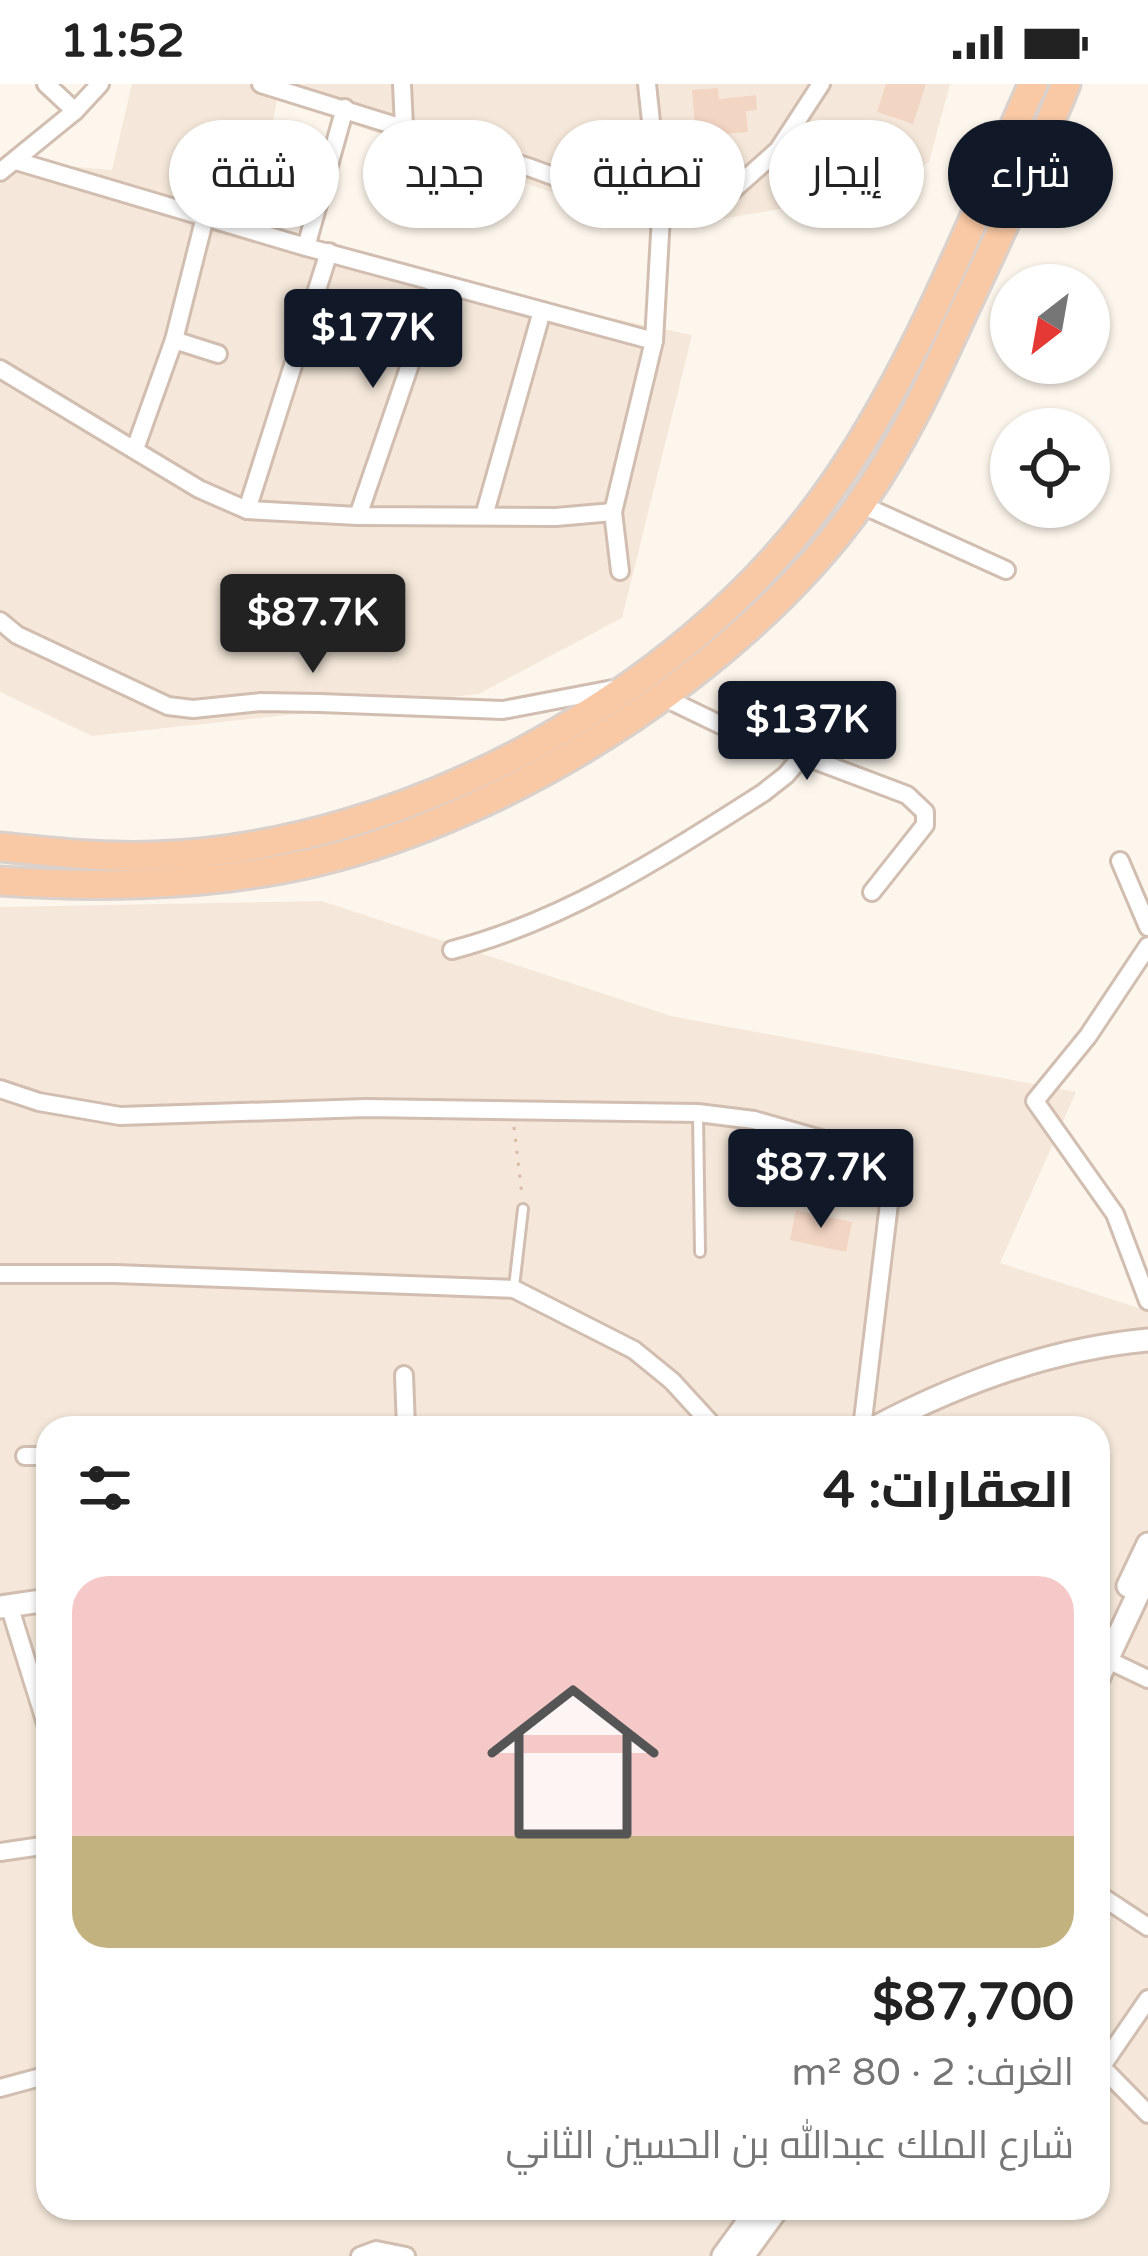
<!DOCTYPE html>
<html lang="ar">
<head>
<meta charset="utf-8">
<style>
	:root { --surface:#fff; --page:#f6f6f6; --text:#222; --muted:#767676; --line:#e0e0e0; --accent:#111827 }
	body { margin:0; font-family:"Varela Round",Cairo,sans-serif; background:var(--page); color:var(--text); direction:rtl; height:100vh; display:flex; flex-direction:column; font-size:45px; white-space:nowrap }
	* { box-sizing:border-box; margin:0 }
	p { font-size:39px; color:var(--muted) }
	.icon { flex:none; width:66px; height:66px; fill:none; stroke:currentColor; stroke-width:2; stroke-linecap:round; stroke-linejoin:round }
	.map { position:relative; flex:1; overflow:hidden; direction:ltr }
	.panel { position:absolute; left:36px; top:1332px; width:1074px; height:804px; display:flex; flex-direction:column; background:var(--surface); border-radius:36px; box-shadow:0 3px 9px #0004; direction:rtl }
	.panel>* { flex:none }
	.top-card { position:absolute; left:36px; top:36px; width:1077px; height:108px; direction:rtl; display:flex; gap:24px }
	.needle { width:78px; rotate:211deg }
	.tools { position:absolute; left:990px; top:180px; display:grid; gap:24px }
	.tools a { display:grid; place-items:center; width:120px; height:120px; border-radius:50%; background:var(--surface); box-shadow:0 3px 9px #0004; font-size:60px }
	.price { position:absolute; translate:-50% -102px; padding:0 27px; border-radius:12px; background:var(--accent); color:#fff; font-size:39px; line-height:78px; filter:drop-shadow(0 3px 6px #0008) }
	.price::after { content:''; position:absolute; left:50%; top:72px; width:36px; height:27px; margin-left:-18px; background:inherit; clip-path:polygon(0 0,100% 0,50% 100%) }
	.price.selected { background:#222; color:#fff }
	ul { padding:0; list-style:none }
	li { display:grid; align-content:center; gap:24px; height:636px; padding:0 36px }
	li+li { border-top:3px solid var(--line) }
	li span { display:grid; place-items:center; height:372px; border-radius:36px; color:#555 }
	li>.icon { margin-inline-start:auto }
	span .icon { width:216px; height:216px; fill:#fffc; stroke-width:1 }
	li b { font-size:51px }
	h2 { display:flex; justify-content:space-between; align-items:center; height:144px; padding:0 36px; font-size:51px }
	.tag { padding:0 42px; border-radius:54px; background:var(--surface); box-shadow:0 3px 9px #0004; font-size:42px; line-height:108px }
	.tag.selected { background:var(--accent); color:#fff }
	.status { display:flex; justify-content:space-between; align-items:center; height:84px; padding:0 60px; background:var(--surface); direction:ltr }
	.status svg { height:33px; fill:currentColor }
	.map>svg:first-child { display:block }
</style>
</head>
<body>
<div class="status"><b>11:52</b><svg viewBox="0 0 49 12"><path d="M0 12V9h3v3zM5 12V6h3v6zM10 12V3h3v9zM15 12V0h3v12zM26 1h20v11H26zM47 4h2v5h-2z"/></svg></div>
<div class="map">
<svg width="1148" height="2172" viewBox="0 0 1148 2172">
	<rect width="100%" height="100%" fill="#fdf6ec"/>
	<g fill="#f5e8da" fill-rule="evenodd">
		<path d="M132,0H950L929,78L869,110L661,145L277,15L253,159L692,251L622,534L479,610L92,652L0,608V101L20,78L112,86Z"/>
		<path d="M322,817L671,932L1076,1008L1000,1179L1148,1227V2172H0V823ZM48,1344H1098V2124H48Z"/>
	</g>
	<g fill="#f3d5c3">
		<path d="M886,0H926L913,40L877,28Z"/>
		<path d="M718,4L719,15L756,11L757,26L746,27L748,48L723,50L724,67L697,69L692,6Z"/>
		<path d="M854,53L880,63L862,108L840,99L846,85L839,82Z"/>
		<path d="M796,1126L852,1138L846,1168L790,1156Z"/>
	</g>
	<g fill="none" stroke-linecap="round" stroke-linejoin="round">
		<g stroke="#d1beb0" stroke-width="14">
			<g id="service">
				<path d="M698,1030L700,1168"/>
				<path d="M514,1203L523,1125"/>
			</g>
		</g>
		<g stroke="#d1beb0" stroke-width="22">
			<g id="minor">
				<path d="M46,0L75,27"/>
				<path d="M261,0L531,84L661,132L697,128L732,107L778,66L821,0"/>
				<path d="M402,0L404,43"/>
				<path d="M16,77L306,163L654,257"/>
				<path d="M0,88L75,27L100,0"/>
				<path d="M306,163L345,24"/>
				<path d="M174,256L218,270"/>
				<path d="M0,285L199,405L247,426L358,432L556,433L613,428"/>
				<path d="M135,365L174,256L205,133"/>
				<path d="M860,420L1006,486"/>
				<path d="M247,426L329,168"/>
				<path d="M358,432L438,199"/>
				<path d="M484,432L542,227"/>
				<path d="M620,487L613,428L654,257L661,132L647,0"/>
				<path d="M0,537L17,551L168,622L193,625L261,618L320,619L503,626L613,605"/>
				<path d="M663,613L721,641L907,711L925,728V741L872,808"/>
				<path d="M1120,777L1148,843"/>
				<path d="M1148,862L1088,952L1035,1017L1115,1130L1148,1217"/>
				<path d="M452,866C567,836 664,772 763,709L786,691L804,670"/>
				<path d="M0,1005L39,1018L120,1032L366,1024L698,1029L754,1036L874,1070L887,1080L891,1103L862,1344"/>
				<path d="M0,1190H115L514,1205L634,1266L672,1297L715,1344"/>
				<path d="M404,1291L406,1344"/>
				<path d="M25,1372H48"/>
				<path d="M9,1521L48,1646"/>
				<path d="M1108,1576L1148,1595"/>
				<path d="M0,1768L48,1761"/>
				<path d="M1101,1812L1148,1843"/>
				<path d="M1098,1979L1148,2030"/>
				<path d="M1102,1982L1148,1915"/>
				<path d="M0,2004L48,1991"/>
				<path d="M360,2172L376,2166L406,2172"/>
			</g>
		</g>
		<g stroke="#d1beb0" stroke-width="27">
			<g id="tertiary">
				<path d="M874,1344C959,1299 1051,1265 1148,1256"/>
				<path d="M1128,1502L1148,1460"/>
				<path d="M0,1523L48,1516"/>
				<path d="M1098,1595L1148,1489"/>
				<path d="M723,2172L758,2124"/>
				<path d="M743,2172L778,2124"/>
			</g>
		</g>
		<g stroke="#dad1cd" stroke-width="33">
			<g id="trunk">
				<path d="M0,763C51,768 103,774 154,772C402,764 679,614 824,414C912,294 972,135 1033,0"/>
				<path d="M0,797C104,804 213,802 315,778C511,732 741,586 859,422C901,363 932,297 962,231C998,155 1034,78 1066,0"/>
			</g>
		</g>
		<path stroke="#d9b8a5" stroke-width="3" stroke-dasharray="3 9" stroke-linecap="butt" d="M514,1043L522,1111"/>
		<use href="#service" stroke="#fff" stroke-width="8"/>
		<use href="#minor" stroke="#fff" stroke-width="16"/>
		<use href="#tertiary" stroke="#fff" stroke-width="21"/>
		<use href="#trunk" stroke="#f9c8a4" stroke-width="27"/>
	</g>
</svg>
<div class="tools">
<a><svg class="needle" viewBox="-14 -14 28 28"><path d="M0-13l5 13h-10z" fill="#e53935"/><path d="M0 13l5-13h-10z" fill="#767676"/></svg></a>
<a><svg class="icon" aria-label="locate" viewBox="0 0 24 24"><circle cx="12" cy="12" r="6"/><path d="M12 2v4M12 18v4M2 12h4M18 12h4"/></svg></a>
</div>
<b class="price" style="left:373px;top:307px">$177K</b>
<b class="price selected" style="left:313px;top:592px">$87.7K</b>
<b class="price" style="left:807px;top:699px">$137K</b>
<b class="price" style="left:821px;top:1147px">$87.7K</b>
<div class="top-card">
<a class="tag selected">شراء</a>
<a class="tag">إيجار</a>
<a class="tag">تصفية</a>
<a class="tag">جديد</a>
<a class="tag">شقة</a>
</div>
<section class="panel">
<h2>العقارات: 4<svg class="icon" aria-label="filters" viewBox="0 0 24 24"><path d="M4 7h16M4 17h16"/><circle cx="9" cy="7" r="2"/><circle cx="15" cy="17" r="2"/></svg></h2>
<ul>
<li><span style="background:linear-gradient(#f6c9c9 70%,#c2b280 0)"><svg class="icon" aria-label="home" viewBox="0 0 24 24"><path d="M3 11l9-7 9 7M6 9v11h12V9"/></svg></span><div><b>$87,700</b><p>الغرف: 2 · 80 m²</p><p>شارع الملك عبدالله بن الحسين الثاني</p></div></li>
</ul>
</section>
</div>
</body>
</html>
